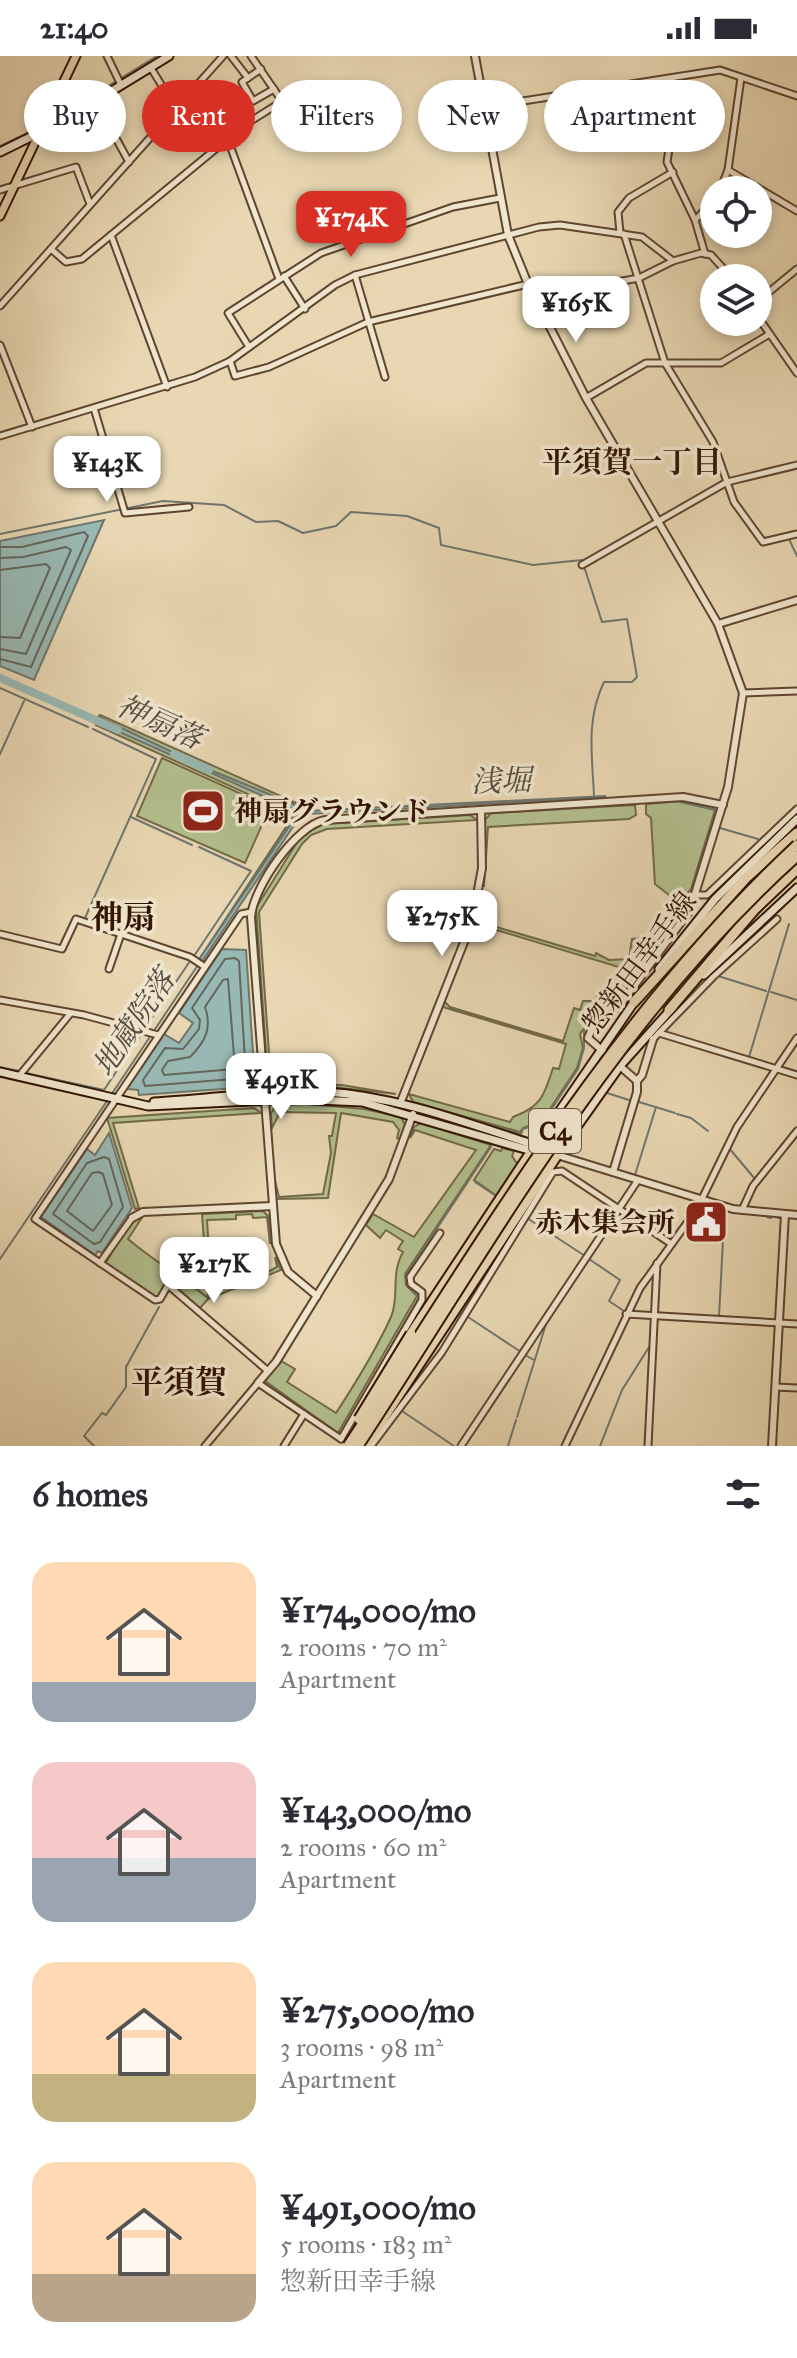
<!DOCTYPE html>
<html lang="en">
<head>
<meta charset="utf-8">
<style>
	:root { --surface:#fff; --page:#f7f7f7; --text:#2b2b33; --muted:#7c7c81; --accent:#d93025 }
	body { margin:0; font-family:"IM FELL Great Primer","Noto Serif JP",serif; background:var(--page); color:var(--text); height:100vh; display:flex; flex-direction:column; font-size:30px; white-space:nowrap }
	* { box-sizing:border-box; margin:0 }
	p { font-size:26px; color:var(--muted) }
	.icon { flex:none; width:44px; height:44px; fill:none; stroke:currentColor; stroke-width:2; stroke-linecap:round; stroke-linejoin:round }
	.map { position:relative; height:1390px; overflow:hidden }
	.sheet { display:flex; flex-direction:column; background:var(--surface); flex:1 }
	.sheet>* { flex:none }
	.guide { position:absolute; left:24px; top:24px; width:750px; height:72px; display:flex; gap:16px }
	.tools { position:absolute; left:700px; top:120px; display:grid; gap:16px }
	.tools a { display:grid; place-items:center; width:72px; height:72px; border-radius:50%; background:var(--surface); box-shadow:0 4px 12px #0003; font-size:40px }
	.price { position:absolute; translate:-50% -68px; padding:0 18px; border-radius:16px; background:#fff; color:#222; font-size:26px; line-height:52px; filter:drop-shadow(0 2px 4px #0008) }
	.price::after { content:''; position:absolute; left:50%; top:48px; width:24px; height:18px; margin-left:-12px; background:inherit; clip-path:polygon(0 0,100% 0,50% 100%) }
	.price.on { background:var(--accent); color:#fff }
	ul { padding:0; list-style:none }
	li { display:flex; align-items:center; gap:24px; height:200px; padding:0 32px }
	li span { display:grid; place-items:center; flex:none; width:224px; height:160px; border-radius:24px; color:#555 }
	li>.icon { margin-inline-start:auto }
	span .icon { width:96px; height:96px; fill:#fffc; stroke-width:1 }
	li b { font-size:34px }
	h2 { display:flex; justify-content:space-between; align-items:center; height:96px; padding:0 32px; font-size:34px }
	.pill { padding:0 28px; border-radius:36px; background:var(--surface); box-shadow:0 4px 12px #0003; font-size:28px; line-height:72px }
	.pill.on { background:var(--accent); color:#fff }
	.status { display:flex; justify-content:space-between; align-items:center; height:56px; padding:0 40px; background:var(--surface); direction:ltr }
	.status svg { height:22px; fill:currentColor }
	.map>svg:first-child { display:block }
</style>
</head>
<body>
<div class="status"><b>21:40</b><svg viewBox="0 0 49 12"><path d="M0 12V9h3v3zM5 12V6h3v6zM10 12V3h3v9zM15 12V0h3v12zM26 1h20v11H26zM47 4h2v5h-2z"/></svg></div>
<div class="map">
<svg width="797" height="1390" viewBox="0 0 797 1390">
	<rect width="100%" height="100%" fill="#e8d7b2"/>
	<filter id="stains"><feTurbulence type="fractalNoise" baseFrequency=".0025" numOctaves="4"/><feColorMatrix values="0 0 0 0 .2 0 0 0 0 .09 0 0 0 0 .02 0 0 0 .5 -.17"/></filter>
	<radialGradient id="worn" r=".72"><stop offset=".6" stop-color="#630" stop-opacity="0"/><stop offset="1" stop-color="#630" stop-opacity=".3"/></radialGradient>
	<g fill="#b3bf8e" stroke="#726a48" stroke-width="2">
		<path d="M100,659L305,751V753L210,714L98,661Z"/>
		<path d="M96,664L299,756L198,905L294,759L96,669Z"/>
		<path d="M162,702L270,751L245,807L137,760Z"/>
		<path d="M680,745L715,754L691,833L687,838L689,839C672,877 642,918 613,948C602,959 588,965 580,978L583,992L577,1012L542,1065L523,1072L520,1076L413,1046L409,1038L510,1066L513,1061C541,1051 544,1040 553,1012L559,1013L566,988L443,951L445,946L450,951L563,985L574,952L580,954L583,945H596L597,938L605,937V929L612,928L613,920L621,915L619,911L483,870L475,871L478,861L483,867L595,900L596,897L609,904L629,903L632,883L646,882L674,843L655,828L651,762L646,758V748Z"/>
		<path d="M635,749L636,759L629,763L488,771L484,831L485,764L491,757Z"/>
		<path d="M470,759L477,764L327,773L311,779L302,788L259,856L271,1025L276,1028L342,1029L396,1038L332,1031H275L268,1026L256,852L301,780L323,768Z"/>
		<path d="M306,1048L364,1053L401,1061L405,1069L401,1084L397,1082L399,1074L393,1066L341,1057L328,1142L276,1143L275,1125L279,1141L323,1138L331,1097L329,1080H332L336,1057L280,1056L272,1072L271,1057L276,1050Z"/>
		<path d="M254,1052L261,1057L113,1067L139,1152L135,1153L107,1062Z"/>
		<path d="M421,1067L491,1089L405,1218L406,1229L417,1240L338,1377L265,1325L281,1305L295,1313L287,1326L336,1357C357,1325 376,1294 391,1261C400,1239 390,1219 403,1196L398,1193L403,1185L386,1174L380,1182L366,1169L373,1158L414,1181L476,1094L415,1074L410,1082L414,1071Z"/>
		<path d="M502,1092L514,1095L512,1100L518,1109L497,1140L474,1124L494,1093L501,1095Z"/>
		<path d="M263,1155L269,1161L270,1188L267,1161L253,1162L252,1158L236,1159V1163L207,1164L211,1226H218L219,1222L255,1223L277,1211L275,1201L281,1214L208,1243L199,1253L168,1227L156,1243L105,1208L131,1165L143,1160L128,1183C155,1206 180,1219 208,1242L202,1158Z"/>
	</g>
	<g fill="#98b8b3" stroke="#6f766d" stroke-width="2">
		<path d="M104,464L34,624L0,610V485Z"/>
		<path d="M98,661L210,714L305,753L201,907L198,905L299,756L124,678L96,664Z"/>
		<path d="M606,740L604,741L308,758V755Z"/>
		<path d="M222,893L246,894L255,1026L251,1031L139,1039L138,1034L127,1033L164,978L179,987L193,967L179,957Z"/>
		<path d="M109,1077L132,1152L102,1197L98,1195L95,1199L41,1161L87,1093L95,1099Z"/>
	</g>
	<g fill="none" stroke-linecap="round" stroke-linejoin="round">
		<g stroke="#64665b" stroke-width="2">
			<path d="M0,491H22L84,476L88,480L31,611L0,603"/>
			<path d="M0,502L23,501L66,491L71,494L26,598L0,593"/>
			<path d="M0,514L46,508L50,512L20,582L0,581"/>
			<path d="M225,903L235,902L239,905L246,1022L145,1030L143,1024L165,992L183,993L199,973L200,964L192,952Z"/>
			<path d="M228,923L235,1013L164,1019L162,1014L168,1005L190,1001C206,985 212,972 205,951L223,924Z"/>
			<path d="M104,1101L109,1103L123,1151L100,1186L94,1188L53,1158L87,1107Z"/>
			<path d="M99,1116L103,1118L112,1149L93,1175L67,1155L92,1117Z"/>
		</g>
		<g stroke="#6f766d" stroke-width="2">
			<path d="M58,61L157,0"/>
			<path d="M0,90L36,73"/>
			<path d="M0,478L163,445L224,449L256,466L278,465L303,477L336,470L351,456L407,460L439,472L441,489L533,509L582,504L602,566L627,563L637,621L632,626H604C586,663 592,699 594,739"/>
			<path d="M789,483L797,500"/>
			<path d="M0,632L88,671"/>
			<path d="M0,698L24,645"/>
			<path d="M680,746L716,754L694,828"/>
			<path d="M131,761L192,789"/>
			<path d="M720,772L758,783"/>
			<path d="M85,862L156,703L93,673"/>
			<path d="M194,900L251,815L199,791"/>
			<path d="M718,920L766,935"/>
			<path d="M771,936L797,944"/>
			<path d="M145,972L190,905"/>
			<path d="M749,1001L789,868"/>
			<path d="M0,1011L19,1015"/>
			<path d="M26,1017L104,1034L142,977"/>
			<path d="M607,1037L629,1044"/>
			<path d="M111,1039L198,909"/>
			<path d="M639,1046L675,1057"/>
			<path d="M677,1058L691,1062L708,1075"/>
			<path d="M497,1071L521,1078L523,1073L543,1066L578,1013L584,992V973L620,941L679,862L690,840"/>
			<path d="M789,1081L797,1071"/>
			<path d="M726,1088L734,1072"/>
			<path d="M729,1092L755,1123L741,1148"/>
			<path d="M635,1119L656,1051"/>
			<path d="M475,1126L496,1140"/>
			<path d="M767,1161L771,1162"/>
			<path d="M527,1162L585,1200"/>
			<path d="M778,1162H780"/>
			<path d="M0,1203L107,1045"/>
			<path d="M589,1203L620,1224L609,1245L624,1255"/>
			<path d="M468,1261L521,1296"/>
			<path d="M719,1261L723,1184"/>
			<path d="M525,1299L534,1304"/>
			<path d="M402,1355L454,1390"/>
			<path d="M517,1361L546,1268"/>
			<path d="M342,1376L419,1241L407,1229L406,1219L491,1091"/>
			<path d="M94,1390L84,1380L102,1357L106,1359L126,1331V1311L159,1251"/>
			<path d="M508,1390L516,1364"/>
			<path d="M600,1390L622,1334L651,1288"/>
		</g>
		<g stroke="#98b8b3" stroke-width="8">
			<path d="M0,622L118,674"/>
			<path d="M174,698L209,714"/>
		</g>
		<g stroke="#5f452f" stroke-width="9">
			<g id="minor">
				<path d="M107,0L121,29"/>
				<path d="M231,0L248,22"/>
				<path d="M251,0L282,45"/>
				<path d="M151,12L176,53"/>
				<path d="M261,13L242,26L253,45L274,33"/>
				<path d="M672,22L676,47L667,106L695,164L705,198"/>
				<path d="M96,46L129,106"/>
				<path d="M485,51L720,14L797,40"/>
				<path d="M228,84L279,223"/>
				<path d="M728,114L797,155"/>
				<path d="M0,134L76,111L90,148"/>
				<path d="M720,134L728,114L741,22"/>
				<path d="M695,164L714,145"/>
				<path d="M620,176L618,156L629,142L673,116"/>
				<path d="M624,178L665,307L713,386L734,446L763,486L797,478"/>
				<path d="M111,179L167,331"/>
				<path d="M51,193L66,206L82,203L246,68L297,36"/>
				<path d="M355,219L385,321"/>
				<path d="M284,220L305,253"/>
				<path d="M758,245L797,213"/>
				<path d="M538,248L584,232L639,222L673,205L701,197L711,199L732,222"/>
				<path d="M0,250L223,0"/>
				<path d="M758,261L797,317"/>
				<path d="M0,289L32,371"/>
				<path d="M249,291L228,257L321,197L453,151L500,142"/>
				<path d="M230,305L235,320L269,311L368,266L528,228"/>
				<path d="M586,342L646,307H721L768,279"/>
				<path d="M94,352L125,457L189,451"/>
				<path d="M0,380L195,321L230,305L335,229L355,219L539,171L560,169L642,181L673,205"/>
				<path d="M582,509L727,426L797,409"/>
				<path d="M743,637L797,635"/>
				<path d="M696,839H707L797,753"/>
				<path d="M251,856L241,858L35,1163L155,1244L160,1243L168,1229L268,1315"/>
				<path d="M0,878L62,893L76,863L190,901L205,911"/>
				<path d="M109,913L121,878"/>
				<path d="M0,944L84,959L158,979"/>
				<path d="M659,977L797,1019"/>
				<path d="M653,983L713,921L777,863"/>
				<path d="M19,1020L70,958"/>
				<path d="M742,1154L753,1130L797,1075"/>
				<path d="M100,1207L132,1162"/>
				<path d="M626,1258L797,1268"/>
				<path d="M776,1331L797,1332"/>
				<path d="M341,1383L422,1244V1236L411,1228L410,1221L440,1177"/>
				<path d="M205,1390L258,1327L341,1383"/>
				<path d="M284,1390L304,1358"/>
				<path d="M371,1390L442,1296L553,1116L562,1115L670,1187"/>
				<path d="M461,1390L638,1124"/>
				<path d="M565,1390L640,1232L697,1153L737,1071L797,982"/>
				<path d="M648,1390L657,1207"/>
			</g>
		</g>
		<g stroke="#5f452f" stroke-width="10">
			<g id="tertiary">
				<path d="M475,0L508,179L528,228L586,342L718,568L743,637L728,731L690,854L623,945L591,975L588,982L637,1025"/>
				<path d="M718,568L797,544"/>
				<path d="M400,1048L472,866L482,812L481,754"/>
				<path d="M557,1099L733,1153L797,1159"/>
				<path d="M613,1116L637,1036V1025L642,1019L653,983"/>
				<path d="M132,1162L143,1156L273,1150"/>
				<path d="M317,1240L288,1216L276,1188L251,861C253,832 296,769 325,764L683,741L723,749"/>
				<path d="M258,1327L276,1306L389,1123L413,1058"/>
				<path d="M772,1390L785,1158"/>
			</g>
		</g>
		<g stroke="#311403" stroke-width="11">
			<g id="secondary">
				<path d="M0,96L61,66L169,0"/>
				<path d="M659,913L715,843L797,763"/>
				<path d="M704,919L797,832"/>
				<path d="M0,1016L148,1050L294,1043L362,1046L525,1093L534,1092"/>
				<path d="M154,1046C210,1043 269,1033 326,1036C395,1040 464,1066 529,1087L534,1092"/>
				<path d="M534,1092L637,942"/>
				<path d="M554,1098L557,1099L620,1010L673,951"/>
			</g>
		</g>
		<g stroke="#311403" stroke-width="11">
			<path id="primary" d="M0,160L76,0"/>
		</g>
		<g stroke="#311403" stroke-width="13">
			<g id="motorway">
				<path d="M634,946L747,821L797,777"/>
				<path d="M669,954L754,854L797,813"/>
				<path d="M411,1278L534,1092"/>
				<path d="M365,1390L557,1099"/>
			</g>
		</g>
		<use href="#minor" stroke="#f0e5cd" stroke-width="5"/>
		<use href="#tertiary" stroke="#f0e5cd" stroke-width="6"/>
		<use href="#secondary" stroke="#f0e5cd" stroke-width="7"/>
		<use href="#primary" stroke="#e8d7b2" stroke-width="7"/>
		<use href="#motorway" stroke="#e8d7b2" stroke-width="9"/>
		<g stroke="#311403" stroke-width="13" stroke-linecap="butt">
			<g id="motorway-bridge">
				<path d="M359,1363L411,1278"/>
				<path d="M348,1390C486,1179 611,963 797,789"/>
				<path d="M358,1390C492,1186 613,965 797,800"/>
			</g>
		</g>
		<use href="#motorway-bridge" stroke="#e8d7b2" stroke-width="9"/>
	</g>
	<defs>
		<g id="stadium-square" transform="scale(2.3)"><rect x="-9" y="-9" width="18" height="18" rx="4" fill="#8f2418" stroke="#f0e5cd"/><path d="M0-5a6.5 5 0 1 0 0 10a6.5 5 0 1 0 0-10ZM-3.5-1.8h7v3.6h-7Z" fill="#fff"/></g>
		<g id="civic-square" transform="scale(2.3)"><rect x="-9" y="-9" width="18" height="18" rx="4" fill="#8f2418" stroke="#f0e5cd"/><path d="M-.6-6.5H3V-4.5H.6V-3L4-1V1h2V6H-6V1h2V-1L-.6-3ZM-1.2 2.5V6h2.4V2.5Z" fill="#fff"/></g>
	</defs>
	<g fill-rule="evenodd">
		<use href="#stadium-square" x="203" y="755"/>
		<use href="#civic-square" x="706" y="1166"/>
	</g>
	<g text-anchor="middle" stroke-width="7" stroke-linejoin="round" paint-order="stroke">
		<rect fill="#f0e5cd" stroke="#6a5340" stroke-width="2" x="529" y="1053" width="52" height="44" rx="6"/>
		<g font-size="26" font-weight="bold" fill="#311403">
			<text x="555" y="1084">C4</text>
		</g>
		<g font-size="28" font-weight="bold" fill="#311403" stroke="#f0e5cd" text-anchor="start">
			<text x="234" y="765">神扇グラウンド</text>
			<text x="675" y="1176" text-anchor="end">赤木集会所</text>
		</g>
		<g font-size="28" fill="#311403" stroke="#f0e5cd">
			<text transform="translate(639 906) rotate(-53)" y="10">惣新田幸手線</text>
		</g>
		<g font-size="30" font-weight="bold" fill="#311403" stroke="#f0e5cd">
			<text x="632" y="416">平須賀一丁目</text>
		</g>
		<g font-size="30" font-style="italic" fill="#554d41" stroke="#f0e5cd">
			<text transform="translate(160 666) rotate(24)" y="10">神扇落</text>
			<text transform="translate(501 725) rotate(-2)" y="10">浅堀</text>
			<text transform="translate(134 967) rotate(-56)" y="10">地蔵院落</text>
		</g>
		<g font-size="32" font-weight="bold" fill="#311403" stroke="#f0e5cd">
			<text x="123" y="872">神扇</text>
			<text x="179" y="1337">平須賀</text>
		</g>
	</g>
	<rect width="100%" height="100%" filter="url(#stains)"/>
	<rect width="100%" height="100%" fill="url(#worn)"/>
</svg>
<div class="tools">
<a><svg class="icon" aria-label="locate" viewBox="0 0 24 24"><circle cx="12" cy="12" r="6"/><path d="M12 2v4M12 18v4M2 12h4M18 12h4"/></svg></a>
<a><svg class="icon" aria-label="layers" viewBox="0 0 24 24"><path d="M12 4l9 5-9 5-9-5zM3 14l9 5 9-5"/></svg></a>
</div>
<b class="price on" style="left:351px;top:203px">¥174K</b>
<b class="price" style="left:576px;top:288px">¥165K</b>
<b class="price" style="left:107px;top:448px">¥143K</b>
<b class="price" style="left:442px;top:902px">¥275K</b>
<b class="price" style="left:281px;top:1065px">¥491K</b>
<b class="price" style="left:214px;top:1249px">¥217K</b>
<div class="guide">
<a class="pill">Buy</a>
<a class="pill on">Rent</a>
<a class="pill">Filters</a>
<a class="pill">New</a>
<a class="pill">Apartment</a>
</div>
</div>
<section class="sheet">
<h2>6 homes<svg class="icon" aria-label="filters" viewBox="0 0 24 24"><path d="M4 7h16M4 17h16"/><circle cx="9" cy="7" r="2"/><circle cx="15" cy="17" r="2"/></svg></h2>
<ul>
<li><span style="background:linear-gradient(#ffd9b3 75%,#9aa5b1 0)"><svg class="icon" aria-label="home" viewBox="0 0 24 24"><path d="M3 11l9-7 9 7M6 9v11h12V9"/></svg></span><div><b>¥174,000/mo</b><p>2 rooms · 70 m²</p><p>Apartment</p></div></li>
<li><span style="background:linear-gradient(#f6c9c9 60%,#9aa5b1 0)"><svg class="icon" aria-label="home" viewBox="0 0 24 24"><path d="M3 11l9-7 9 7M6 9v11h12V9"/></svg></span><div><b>¥143,000/mo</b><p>2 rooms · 60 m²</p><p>Apartment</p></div></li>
<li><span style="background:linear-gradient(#ffd9b3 70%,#c2b280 0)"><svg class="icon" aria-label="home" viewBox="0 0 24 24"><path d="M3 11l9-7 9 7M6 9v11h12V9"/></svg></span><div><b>¥275,000/mo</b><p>3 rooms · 98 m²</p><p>Apartment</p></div></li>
<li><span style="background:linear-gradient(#ffd9b3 70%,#b9a48a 0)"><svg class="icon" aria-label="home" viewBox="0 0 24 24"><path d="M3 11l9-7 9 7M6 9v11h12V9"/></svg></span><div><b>¥491,000/mo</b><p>5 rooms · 183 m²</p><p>惣新田幸手線</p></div></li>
</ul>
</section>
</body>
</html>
